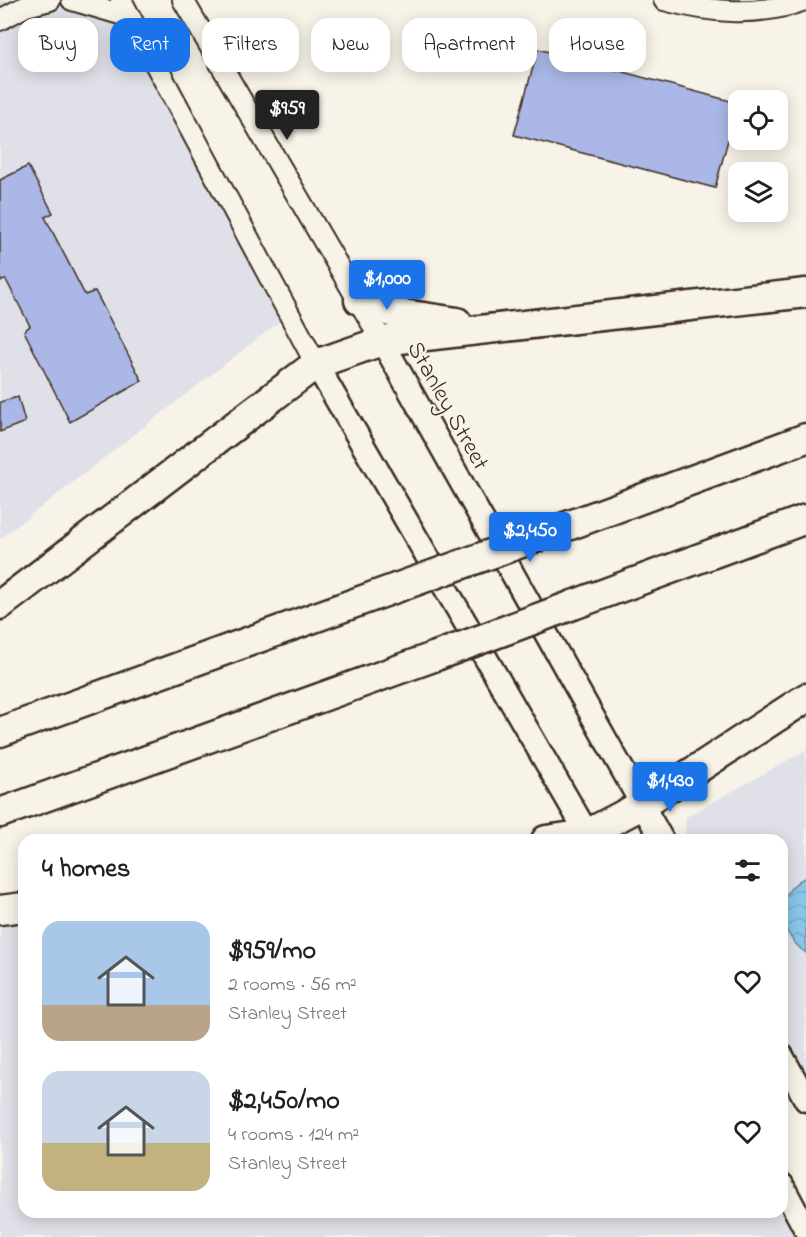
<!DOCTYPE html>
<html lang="en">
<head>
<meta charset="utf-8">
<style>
	:root { --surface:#fff; --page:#f2f2f2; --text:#202124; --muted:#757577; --accent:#1a73e8 }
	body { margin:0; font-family:"Indie Flower",sans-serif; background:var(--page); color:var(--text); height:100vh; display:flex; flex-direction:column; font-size:22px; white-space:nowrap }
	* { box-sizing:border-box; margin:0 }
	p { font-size:20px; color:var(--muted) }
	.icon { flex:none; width:33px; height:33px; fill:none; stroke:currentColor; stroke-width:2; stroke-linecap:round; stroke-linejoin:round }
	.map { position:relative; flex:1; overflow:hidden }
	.panel { position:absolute; left:18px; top:834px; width:770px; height:384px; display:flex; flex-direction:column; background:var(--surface); border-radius:18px; box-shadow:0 3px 15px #0003 }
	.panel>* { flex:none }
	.guide { position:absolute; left:18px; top:18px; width:771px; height:54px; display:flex; gap:12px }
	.tools { position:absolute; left:728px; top:90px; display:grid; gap:12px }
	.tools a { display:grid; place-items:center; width:60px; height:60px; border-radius:12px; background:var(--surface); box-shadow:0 3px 15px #0003; font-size:30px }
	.price { position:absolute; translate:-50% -51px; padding:0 14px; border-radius:6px; background:var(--accent); color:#fff; font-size:20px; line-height:39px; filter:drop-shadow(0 2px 3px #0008) }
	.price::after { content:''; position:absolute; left:50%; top:36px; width:18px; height:14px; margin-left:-9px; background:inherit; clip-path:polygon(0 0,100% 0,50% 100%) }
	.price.current { background:#222; color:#fff }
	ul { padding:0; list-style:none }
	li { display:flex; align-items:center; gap:18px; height:150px; padding:0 24px }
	li span { display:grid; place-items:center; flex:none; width:168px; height:120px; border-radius:18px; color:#555 }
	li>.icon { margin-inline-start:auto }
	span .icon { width:72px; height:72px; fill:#fffc; stroke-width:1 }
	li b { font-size:26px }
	h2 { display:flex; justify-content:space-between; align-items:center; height:72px; padding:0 24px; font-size:26px }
	.pill { padding:0 21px; border-radius:18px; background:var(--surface); box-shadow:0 3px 15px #0003; font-size:21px; line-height:54px }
	.pill.current { background:var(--accent); color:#fff }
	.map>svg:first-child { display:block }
</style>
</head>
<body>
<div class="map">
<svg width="806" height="1237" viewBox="0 0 806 1237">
	<defs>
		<pattern id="water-waves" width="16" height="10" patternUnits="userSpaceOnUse" patternTransform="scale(1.5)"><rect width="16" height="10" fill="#89c6e9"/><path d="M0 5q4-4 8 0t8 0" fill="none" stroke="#77aac7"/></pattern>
	</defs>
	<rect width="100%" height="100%" fill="#f7f3e8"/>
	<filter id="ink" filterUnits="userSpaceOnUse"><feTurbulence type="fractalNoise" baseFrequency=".0167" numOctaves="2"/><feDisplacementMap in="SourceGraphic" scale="12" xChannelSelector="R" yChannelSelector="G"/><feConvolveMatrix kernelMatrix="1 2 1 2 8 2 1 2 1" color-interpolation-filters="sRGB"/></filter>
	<g filter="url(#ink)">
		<g fill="#e0e1e8">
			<path d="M0,0H121L288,315L0,539Z"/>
			<path d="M806,750V1076L782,1029V840H685L686,817Z"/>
			<path d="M24,907V1212H782V1185L806,1237H0V910Z"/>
		</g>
		<path fill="url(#water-waves)" stroke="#6a8898" stroke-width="1.5" d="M806,877V953C778,933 771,894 806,877Z"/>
		<g fill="#abb7e7" stroke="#3b2a1e" stroke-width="1.5">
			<path d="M538,49L738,103L715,188L514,135Z"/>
			<path d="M28,166L53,213L45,217L85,295L95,291L142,381L70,422L24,331L30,326L6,280L0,281V180Z"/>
			<path d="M18,397L25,422L0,432V402Z"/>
		</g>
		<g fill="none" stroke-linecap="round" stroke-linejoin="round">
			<g stroke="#3b2a1e" stroke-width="24">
				<g id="tertiary">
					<path d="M72,0L130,17"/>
					<path d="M121,0L316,364"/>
					<path d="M183,0L382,341"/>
					<path d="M664,0C712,13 757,17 805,0"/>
					<path d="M0,20L26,6L50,0"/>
				</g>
			</g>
			<g stroke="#3b2a1e" stroke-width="27">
				<g id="secondary">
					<path d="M382,341L662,840"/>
					<path d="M316,364L591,840"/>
					<path d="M782,1056L806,1100"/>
					<path d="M782,1185L806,1230"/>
				</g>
			</g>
			<g stroke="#3b2a1e" stroke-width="33">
				<g id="motorway">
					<path d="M359,300L390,312L457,322"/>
					<path d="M535,538L806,438"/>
					<path d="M0,605L316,364L382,341L806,293"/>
					<path d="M573,605L806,519"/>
					<path d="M0,732L396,588"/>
					<path d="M0,813L436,656"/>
					<path d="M546,840L587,834L642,805L806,698"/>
					<path d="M0,910L24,907"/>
				</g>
			</g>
			<use href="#tertiary" stroke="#f7f3e8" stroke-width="20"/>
			<use href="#secondary" stroke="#f7f3e8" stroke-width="22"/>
			<use href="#motorway" stroke="#f7f3e8" stroke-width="28"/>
			<g stroke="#3b2a1e" stroke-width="33" stroke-linecap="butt">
				<g id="motorway-bridge">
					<path d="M396,588L535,538"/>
					<path d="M436,656L573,605"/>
				</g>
			</g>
			<use href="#motorway-bridge" stroke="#f7f3e8" stroke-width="28"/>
		</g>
	</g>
	<g text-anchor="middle" stroke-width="4.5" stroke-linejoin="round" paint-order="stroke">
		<g font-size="24" fill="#3b2a1e" stroke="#f7f3e8">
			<text transform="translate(449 405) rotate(61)" y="8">Stanley Street</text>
		</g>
	</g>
</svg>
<div class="tools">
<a><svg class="icon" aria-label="locate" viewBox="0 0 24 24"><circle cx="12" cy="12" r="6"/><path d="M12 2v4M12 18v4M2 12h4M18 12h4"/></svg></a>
<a><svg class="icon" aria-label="layers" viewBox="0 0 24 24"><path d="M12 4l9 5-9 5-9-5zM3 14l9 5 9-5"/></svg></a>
</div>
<b class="price current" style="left:287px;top:141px">$959</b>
<b class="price" style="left:387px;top:311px">$1,000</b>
<b class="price" style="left:530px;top:563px">$2,450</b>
<b class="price" style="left:670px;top:813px">$1,430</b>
<div class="guide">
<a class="pill">Buy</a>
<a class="pill current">Rent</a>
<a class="pill">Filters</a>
<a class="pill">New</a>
<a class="pill">Apartment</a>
<a class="pill">House</a>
</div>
<section class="panel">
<h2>4 homes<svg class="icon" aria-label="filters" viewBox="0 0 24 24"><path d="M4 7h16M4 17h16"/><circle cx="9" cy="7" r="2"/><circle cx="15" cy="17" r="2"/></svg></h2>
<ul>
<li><span style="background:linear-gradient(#a9c7e8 70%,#b9a48a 0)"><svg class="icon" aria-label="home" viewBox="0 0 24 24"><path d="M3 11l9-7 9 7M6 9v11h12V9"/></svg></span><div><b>$959/mo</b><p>2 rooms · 56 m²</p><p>Stanley Street</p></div><svg class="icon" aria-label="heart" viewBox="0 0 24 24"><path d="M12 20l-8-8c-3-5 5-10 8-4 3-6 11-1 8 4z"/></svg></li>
<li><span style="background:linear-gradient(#c9d6e8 60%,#c2b280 0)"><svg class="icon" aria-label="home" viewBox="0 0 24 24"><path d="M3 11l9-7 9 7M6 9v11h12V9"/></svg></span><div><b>$2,450/mo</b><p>4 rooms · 124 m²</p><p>Stanley Street</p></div><svg class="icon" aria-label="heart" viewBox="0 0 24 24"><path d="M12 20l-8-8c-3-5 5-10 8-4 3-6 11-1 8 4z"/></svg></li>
</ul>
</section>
</div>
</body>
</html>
